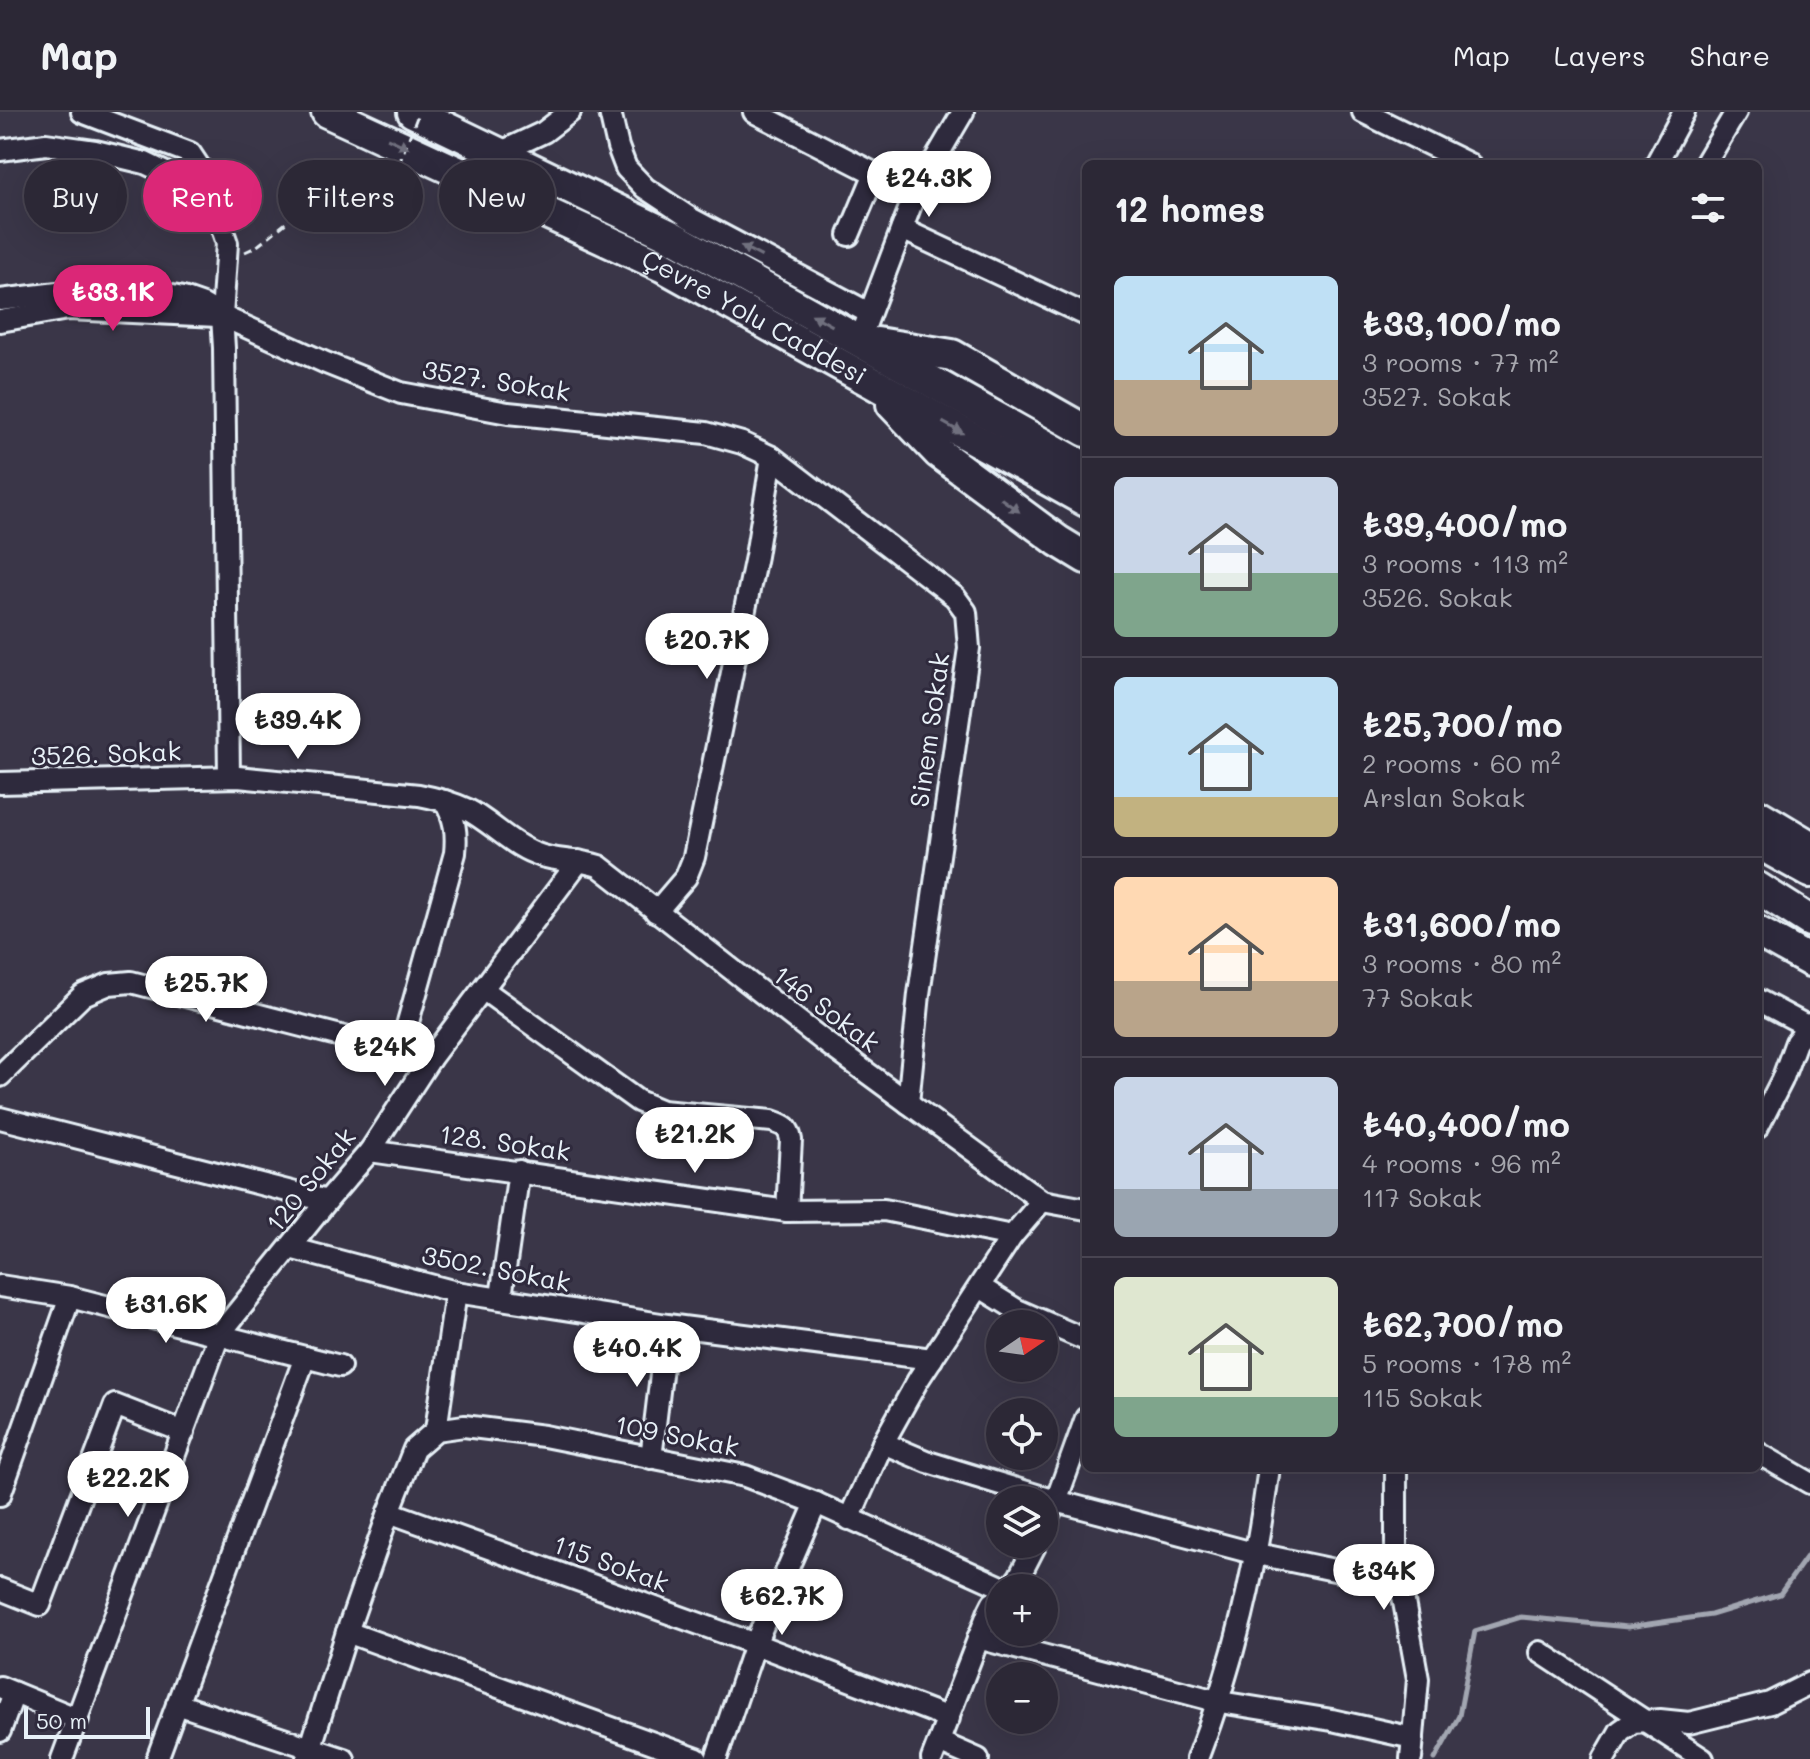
<!DOCTYPE html>
<html lang="en">
<head>
<meta charset="utf-8">
<style>
	:root { --surface:#2c2836; --page:#34303e; --text:#f1f3f6; --muted:#a6a6ad; --line:#484451; --accent:#db2777 }
	body { margin:0; font-family:Mali,sans-serif; background:var(--page); color:var(--text); height:100vh; display:flex; flex-direction:column; font-size:30px; white-space:nowrap }
	* { box-sizing:border-box; margin:0 }
	p { font-size:26px; color:var(--muted) }
	.icon { flex:none; width:44px; height:44px; fill:none; stroke:currentColor; stroke-width:2; stroke-linecap:round; stroke-linejoin:round }
	.map { position:relative; flex:1; overflow:hidden }
	.side { position:absolute; left:1082px; top:48px; width:680px; height:1312px; display:flex; flex-direction:column; background:var(--surface); border-radius:12px; box-shadow:0 8px 32px #0002,0 0 0 2px var(--line) }
	.side>* { flex:none }
	.guide { position:absolute; left:24px; top:48px; width:760px; height:72px; display:flex; gap:16px }
	.needle { width:52px; rotate:77deg }
	.tools { position:absolute; left:986px; top:1198px; display:grid; gap:16px }
	.tools a { display:grid; place-items:center; width:72px; height:72px; border-radius:50%; background:var(--surface); box-shadow:0 8px 32px #0002,0 0 0 2px var(--line); font-size:40px }
	.scale { position:absolute; left:24px; bottom:20px; width:126px; box-sizing:border-box; padding-left:8px; border:4px solid #e8f1f8; border-top:0; font-size:22px; line-height:28px; white-space:nowrap; color:#e8f1f8; -webkit-text-stroke:6px #2f2a3d; paint-order:stroke }
	.price { position:absolute; translate:-50% -68px; padding:0 18px; border-radius:28px; background:#fff; color:#222; font-size:26px; line-height:52px; filter:drop-shadow(0 2px 4px #0008) }
	.price::after { content:''; position:absolute; left:50%; top:48px; width:24px; height:18px; margin-left:-12px; background:inherit; clip-path:polygon(0 0,100% 0,50% 100%) }
	.price.active { background:var(--accent); color:#fff }
	ul { padding:0; list-style:none }
	li { display:flex; align-items:center; gap:24px; height:200px; padding:0 32px }
	li+li { border-top:2px solid var(--line) }
	li span { display:grid; place-items:center; flex:none; width:224px; height:160px; border-radius:12px; color:#555 }
	li>.icon { margin-inline-start:auto }
	span .icon { width:96px; height:96px; fill:#fffc; stroke-width:1 }
	li b { font-size:34px }
	h2 { display:flex; justify-content:space-between; align-items:center; height:96px; padding:0 32px; font-size:34px }
	.chip { padding:0 28px; border-radius:36px; background:var(--surface); box-shadow:0 8px 32px #0002,0 0 0 2px var(--line); font-size:28px; line-height:72px }
	.chip.active { background:var(--accent); color:#fff }
	header { display:flex; align-items:center; gap:48px; box-sizing:border-box; height:112px; padding:0 40px; background:var(--surface); border-bottom:2px solid var(--line) }
	header strong { font-size:38px }
	nav { display:flex; gap:44px; margin-inline-start:auto; font-size:28px }
	.map>svg:first-child { display:block }
</style>
</head>
<body>
<header>
<strong>Map</strong>
<nav><a>Map</a><a>Layers</a><a>Share</a></nav>
</header>
<div class="map">
<svg width="1810" height="1647" viewBox="0 0 1810 1647">
	<rect width="100%" height="100%" fill="#3a3648"/>
	<filter id="ink" filterUnits="userSpaceOnUse"><feTurbulence type="fractalNoise" baseFrequency=".0125" numOctaves="2"/><feDisplacementMap in="SourceGraphic" scale="16" xChannelSelector="R" yChannelSelector="G"/><feConvolveMatrix kernelMatrix="1 2 1 2 8 2 1 2 1" color-interpolation-filters="sRGB"/></filter>
	<g filter="url(#ink)">
		<g fill="none" stroke-linecap="round" stroke-linejoin="round">
			<path stroke="#a2a6b1" stroke-width="5" d="M1435,1647L1459,1604L1475,1519L1521,1505L1628,1515L1711,1503L1780,1482L1810,1440"/>
			<g stroke="#e8f1f8" stroke-width="26">
				<g id="minor">
					<path d="M82,0L190,41L200,56L201,78"/>
					<path d="M610,0L618,35L626,56L645,76L690,106L869,201"/>
					<path d="M754,0L915,82"/>
					<path d="M1363,0L1469,52"/>
					<path d="M0,38L46,32L95,39L145,51L201,78L217,102L227,131L222,204L224,236L229,665"/>
					<path d="M499,41L544,20L570,0"/>
					<path d="M1656,52L1684,0"/>
					<path d="M1705,52L1736,0"/>
					<path d="M902,117L1086,203"/>
					<path d="M849,123L875,61"/>
					<path d="M0,188L74,179L152,180L183,186L203,193L222,204L326,251L401,281L508,301L706,321L742,331L772,345L955,485L966,500L969,536L919,882L908,991"/>
					<path d="M0,209L68,197L218,204"/>
					<path d="M865,214L915,82L963,0"/>
					<path d="M0,671L238,665L419,683C435,686 451,690 466,697C490,709 509,731 534,741C557,751 576,746 599,754L825,930L1042,1089L1086,1097"/>
					<path d="M656,800L686,765L694,745L756,444L772,345"/>
					<path d="M484,878L638,989L662,999L772,1009C784,1013 789,1015 791,1028L787,1099"/>
					<path d="M1758,888L1807,914"/>
					<path d="M400,939L455,741C457,720 455,707 445,689"/>
					<path d="M0,964L83,883L109,872L131,870L430,947"/>
					<path d="M0,1006L327,1089"/>
					<path d="M1758,1015L1782,968L1796,930L1810,912"/>
					<path d="M370,1039L787,1099L884,1098L1012,1124"/>
					<path d="M290,1136L456,1180L667,1213L932,1247"/>
					<path d="M0,1174L70,1185L340,1254"/>
					<path d="M980,1175L1017,1198L1086,1228"/>
					<path d="M501,1185L519,1059"/>
					<path d="M436,1318L456,1180"/>
					<path d="M883,1331L928,1350L1056,1389L1257,1442L1402,1472"/>
					<path d="M1758,1341L1810,1371"/>
					<path d="M651,1346L667,1213"/>
					<path d="M1396,1356V1446L1418,1567L1411,1647"/>
					<path d="M0,1383L70,1185"/>
					<path d="M389,1400L755,1532L949,1606"/>
					<path d="M849,1407L883,1331L918,1268L1012,1124L1042,1089"/>
					<path d="M1044,1412L1056,1389L1086,1306"/>
					<path d="M1010,1476L1019,1465L1036,1432"/>
					<path d="M0,1477L40,1493L115,1293L184,1320"/>
					<path d="M347,1520L697,1647"/>
					<path d="M978,1526L1220,1590L1332,1608L1413,1626"/>
					<path d="M1540,1540L1703,1647"/>
					<path d="M0,1575L78,1607"/>
					<path d="M177,1592L344,1647"/>
					<path d="M0,1619L14,1581"/>
					<path d="M939,1630L978,1647"/>
					<path d="M62,1647L219,1223L327,1089L370,1039L430,947L579,749"/>
					<path d="M157,1647L305,1245"/>
					<path d="M307,1647L347,1520L389,1400L414,1337L436,1318L464,1314L544,1324L745,1364L816,1391L1004,1476"/>
					<path d="M716,1647L755,1532L816,1391"/>
					<path d="M932,1647L989,1499L993,1491L1000,1487"/>
					<path d="M1197,1647C1235,1549 1255,1460 1269,1356"/>
					<path d="M1604,1647L1620,1619L1633,1610L1660,1608L1689,1611L1770,1591L1810,1571"/>
				</g>
			</g>
			<g stroke="#e8f1f8" stroke-width="36">
				<g id="highway">
					<path id="s1" d="M327,0L662,154L1086,389"/>
					<path d="M413,0L673,125L1086,356"/>
					<path d="M877,231L952,243L1086,319"/>
					<path d="M892,292L939,341L1058,429L1086,446"/>
					<path d="M1758,703L1810,734"/>
					<path d="M1758,731L1810,760"/>
					<path d="M1758,776L1810,809"/>
					<path d="M1758,820L1810,849"/>
				</g>
			</g>
			<path stroke="#e8f1f8" stroke-width="3" stroke-dasharray="8 6" stroke-linecap="butt" d="M245,140L256,135C281,116 325,73 358,78C372,79 386,88 399,94L416,68"/>
			<use href="#minor" stroke="#2f2a3d" stroke-width="20"/>
			<use href="#highway" stroke="#2f2a3d" stroke-width="30"/>
			<path stroke="#e8f1f8" stroke-width="3" stroke-dasharray="8 6" stroke-linecap="butt" d="M397,64L395,66L405,71L407,67L395,62L419,0"/>
		</g>
		<defs><path id="oneway-solid" d="M-6-.8H1V-3.2L6.5 0L1 3.2V.8H-6Z" transform="scale(2)"/></defs>
		<g fill="#70707e">
			<use href="#oneway-solid" transform="translate(398 31) rotate(25)"/>
			<use href="#oneway-solid" transform="translate(751 139) rotate(-152)"/>
			<use href="#oneway-solid" transform="translate(822 208) rotate(-151)"/>
			<use href="#oneway-solid" transform="translate(953 316) rotate(29)"/>
			<use href="#oneway-solid" transform="translate(1010 393) rotate(36)"/>
		</g>
	</g>
	<g text-anchor="middle" stroke-width="6" stroke-linejoin="round" paint-order="stroke">
		<g font-size="26" fill="#e8f1f8" stroke="#2f2a3d">
			<text dy="9" stroke="none"><textPath href="#s1" startOffset="474">Çevre Yolu Caddesi</textPath></text>
			<text transform="translate(496 269) rotate(9)" y="9">3527. Sokak</text>
			<text transform="translate(930 618) rotate(-82)" y="9">Sinem Sokak</text>
			<text transform="translate(106 642) rotate(-2)" y="9">3526. Sokak</text>
			<text transform="translate(826 897) rotate(37)" y="9">146 Sokak</text>
			<text transform="translate(505 1031) rotate(8)" y="9">128. Sokak</text>
			<text transform="translate(311 1068) rotate(-51)" y="9">120 Sokak</text>
			<text transform="translate(496 1157) rotate(11)" y="9">3502. Sokak</text>
			<text transform="translate(677 1324) rotate(11)" y="9">109 Sokak</text>
			<text transform="translate(611 1452) rotate(20)" y="9">115 Sokak</text>
		</g>
	</g>
</svg>
<div class="tools">
<a><svg class="needle" viewBox="-14 -14 28 28"><path d="M0-13l5 13h-10z" fill="#e53935"/><path d="M0 13l5-13h-10z" fill="#a6a6ad"/></svg></a>
<a><svg class="icon" aria-label="locate" viewBox="0 0 24 24"><circle cx="12" cy="12" r="6"/><path d="M12 2v4M12 18v4M2 12h4M18 12h4"/></svg></a>
<a><svg class="icon" aria-label="layers" viewBox="0 0 24 24"><path d="M12 4l9 5-9 5-9-5zM3 14l9 5 9-5"/></svg></a>
<a>+</a>
<a>−</a>
</div>
<div class="scale">50 m</div>
<b class="price" style="left:929px;top:107px">₺24.3K</b>
<b class="price active" style="left:113px;top:221px">₺33.1K</b>
<b class="price" style="left:707px;top:569px">₺20.7K</b>
<b class="price" style="left:298px;top:649px">₺39.4K</b>
<b class="price" style="left:206px;top:912px">₺25.7K</b>
<b class="price" style="left:385px;top:976px">₺24K</b>
<b class="price" style="left:695px;top:1063px">₺21.2K</b>
<b class="price" style="left:166px;top:1233px">₺31.6K</b>
<b class="price" style="left:637px;top:1277px">₺40.4K</b>
<b class="price" style="left:128px;top:1407px">₺22.2K</b>
<b class="price" style="left:1384px;top:1500px">₺34K</b>
<b class="price" style="left:782px;top:1525px">₺62.7K</b>
<div class="guide">
<a class="chip">Buy</a>
<a class="chip active">Rent</a>
<a class="chip">Filters</a>
<a class="chip">New</a>
</div>
<section class="side">
<h2>12 homes<svg class="icon" aria-label="filters" viewBox="0 0 24 24"><path d="M4 7h16M4 17h16"/><circle cx="9" cy="7" r="2"/><circle cx="15" cy="17" r="2"/></svg></h2>
<ul>
<li><span style="background:linear-gradient(#bfe0f5 65%,#b9a48a 0)"><svg class="icon" aria-label="home" viewBox="0 0 24 24"><path d="M3 11l9-7 9 7M6 9v11h12V9"/></svg></span><div><b>₺33,100/mo</b><p>3 rooms · 77 m²</p><p>3527. Sokak</p></div></li>
<li><span style="background:linear-gradient(#c9d6e8 60%,#7fa58c 0)"><svg class="icon" aria-label="home" viewBox="0 0 24 24"><path d="M3 11l9-7 9 7M6 9v11h12V9"/></svg></span><div><b>₺39,400/mo</b><p>3 rooms · 113 m²</p><p>3526. Sokak</p></div></li>
<li><span style="background:linear-gradient(#bfe0f5 75%,#c2b280 0)"><svg class="icon" aria-label="home" viewBox="0 0 24 24"><path d="M3 11l9-7 9 7M6 9v11h12V9"/></svg></span><div><b>₺25,700/mo</b><p>2 rooms · 60 m²</p><p>Arslan Sokak</p></div></li>
<li><span style="background:linear-gradient(#ffd9b3 65%,#b9a48a 0)"><svg class="icon" aria-label="home" viewBox="0 0 24 24"><path d="M3 11l9-7 9 7M6 9v11h12V9"/></svg></span><div><b>₺31,600/mo</b><p>3 rooms · 80 m²</p><p>77 Sokak</p></div></li>
<li><span style="background:linear-gradient(#c9d6e8 70%,#9aa5b1 0)"><svg class="icon" aria-label="home" viewBox="0 0 24 24"><path d="M3 11l9-7 9 7M6 9v11h12V9"/></svg></span><div><b>₺40,400/mo</b><p>4 rooms · 96 m²</p><p>117 Sokak</p></div></li>
<li><span style="background:linear-gradient(#dfe7d0 75%,#7fa58c 0)"><svg class="icon" aria-label="home" viewBox="0 0 24 24"><path d="M3 11l9-7 9 7M6 9v11h12V9"/></svg></span><div><b>₺62,700/mo</b><p>5 rooms · 178 m²</p><p>115 Sokak</p></div></li>
</ul>
</section>
</div>
</body>
</html>
